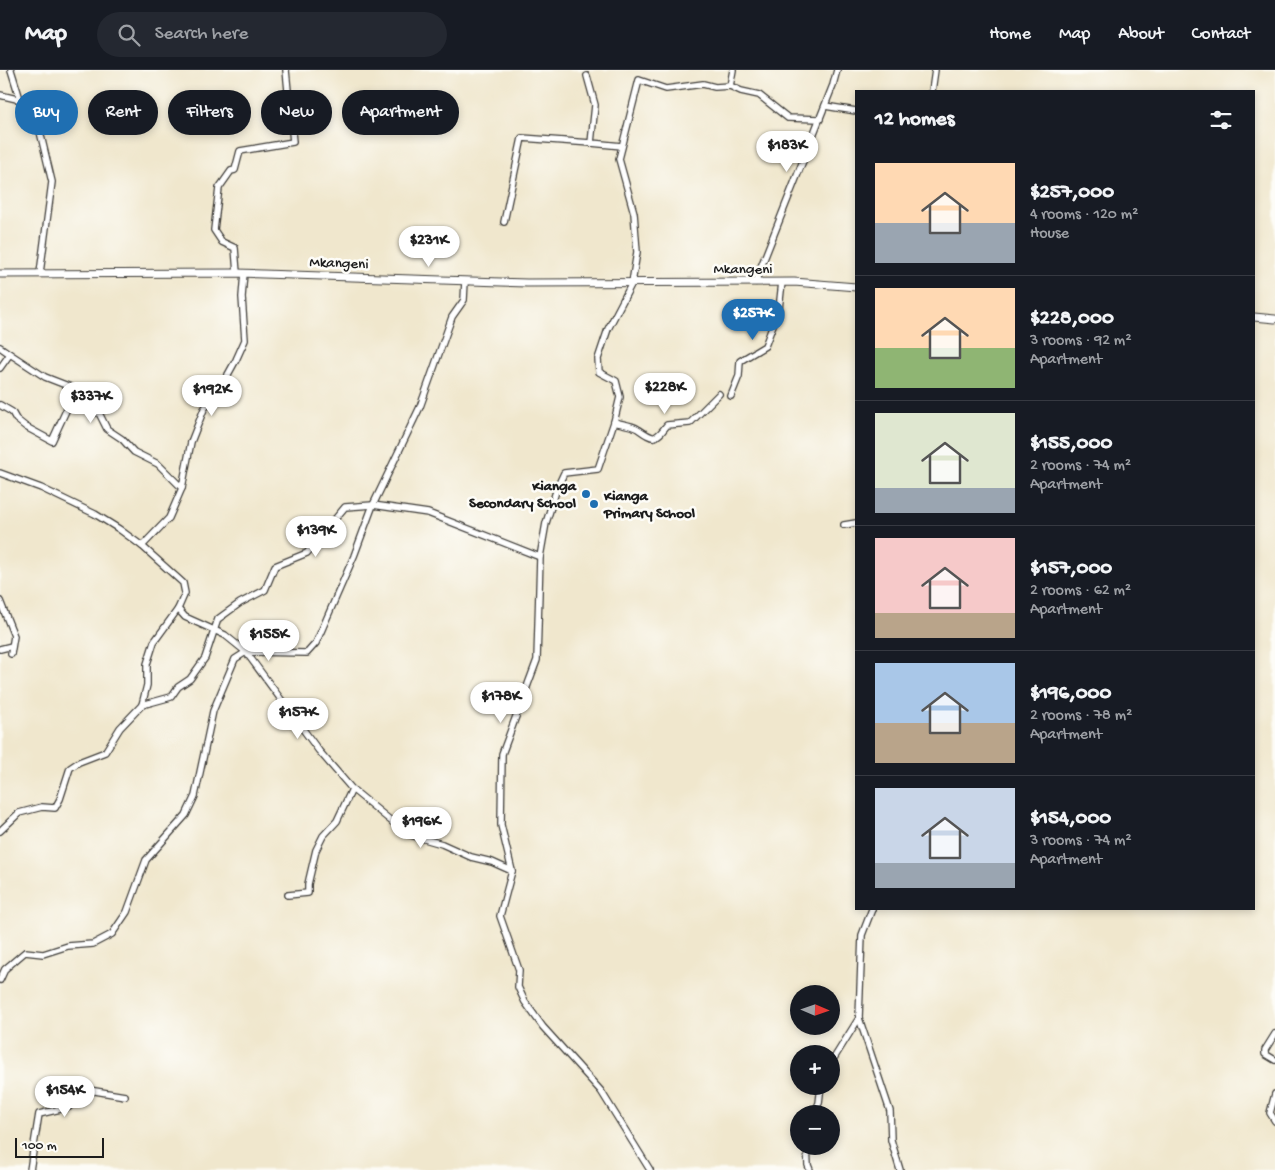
<!DOCTYPE html>
<html lang="en">
<head>
<meta charset="utf-8">
<style>
	:root { --surface:#171b24; --page:#242831; --text:#f1f3f6; --muted:#9ea1a6; --line:#363941; --accent:#1f6fb2 }
	body { margin:0; font-family:"Gochi Hand",sans-serif; background:var(--page); color:var(--text); height:100vh; display:flex; flex-direction:column; font-size:19px; white-space:nowrap }
	* { box-sizing:border-box; margin:0 }
	p { font-size:16px; color:var(--muted) }
	.icon { flex:none; width:28px; height:28px; fill:none; stroke:currentColor; stroke-width:2; stroke-linecap:round; stroke-linejoin:round }
	.map { position:relative; flex:1; overflow:hidden }
	.details { position:absolute; left:855px; top:20px; width:400px; height:820px; display:flex; flex-direction:column; background:var(--surface); border-radius:0px; box-shadow:0 2px 8px #0003 }
	.details>* { flex:none }
	.guide { position:absolute; left:15px; top:20px; width:475px; height:45px; display:flex; gap:10px }
	.needle { width:32px; rotate:92deg }
	.controls { position:absolute; left:790px; top:915px; display:grid; gap:10px }
	.controls a { display:grid; place-items:center; width:50px; height:50px; border-radius:50%; background:var(--surface); box-shadow:0 2px 8px #0003; font-size:25px }
	.scale { position:absolute; left:15px; bottom:12px; width:89px; box-sizing:border-box; padding-left:5px; border:2px solid #1c1c1c; border-top:0; font-size:14px; line-height:18px; white-space:nowrap; color:#1c1c1c; -webkit-text-stroke:4px #fdfcf7; paint-order:stroke }
	.price { position:absolute; translate:-50% -42px; padding:0 11px; border-radius:18px; background:#fff; color:#222; font-size:16px; line-height:32px; filter:drop-shadow(0 1px 2px #0008) }
	.price::after { content:''; position:absolute; left:50%; top:30px; width:15px; height:11px; margin-left:-8px; background:inherit; clip-path:polygon(0 0,100% 0,50% 100%) }
	.price.current { background:var(--accent); color:#fff }
	ul { padding:0; list-style:none }
	li { display:flex; align-items:center; gap:15px; height:125px; padding:0 20px }
	li+li { border-top:1px solid var(--line) }
	li span { display:grid; place-items:center; flex:none; width:140px; height:100px; border-radius:0px; color:#555 }
	li>.icon { margin-inline-start:auto }
	span .icon { width:60px; height:60px; fill:#fffc; stroke-width:1 }
	li b { font-size:21px }
	h2 { display:flex; justify-content:space-between; align-items:center; height:60px; padding:0 20px; font-size:21px }
	.chip { padding:0 18px; border-radius:22px; background:var(--surface); box-shadow:0 2px 8px #0003; font-size:18px; line-height:45px }
	.chip.current { background:var(--accent); color:#fff }
	header { display:flex; align-items:center; gap:30px; box-sizing:border-box; height:70px; padding:0 25px; background:var(--surface); border-bottom:1px solid var(--line) }
	header strong { font-size:24px }
	nav { display:flex; gap:28px; margin-inline-start:auto; font-size:18px }
	.search { width:350px; height:45px; background:var(--page); display:flex; align-items:center; gap:12px; box-sizing:border-box; padding:0 18px; border-radius:28px; color:var(--muted); font-size:19px }
	.map>svg:first-child { display:block }
</style>
</head>
<body>
<header>
<strong>Map</strong>
<div class="search"><svg class="icon" aria-label="search" viewBox="0 0 24 24"><circle cx="10" cy="10" r="6"/><path d="M15 15l6 6"/></svg>Search here</div>
<nav><a>Home</a><a>Map</a><a>About</a><a>Contact</a></nav>
</header>
<div class="map">
<svg width="1275" height="1100" viewBox="0 0 1275 1100">
	<rect width="100%" height="100%" fill="#fdfcf7"/>
	<filter id="ink" filterUnits="userSpaceOnUse"><feTurbulence type="fractalNoise" baseFrequency=".02" numOctaves="2"/><feDisplacementMap in="SourceGraphic" scale="10" xChannelSelector="R" yChannelSelector="G"/><feConvolveMatrix kernelMatrix="1 2 1 2 8 2 1 2 1" color-interpolation-filters="sRGB"/></filter>
	<filter id="wash" filterUnits="userSpaceOnUse"><feTurbulence type="fractalNoise" baseFrequency=".0096" numOctaves="4" result="noise"/><feDisplacementMap in="SourceGraphic" scale="20" xChannelSelector="R" yChannelSelector="G"/><feGaussianBlur stdDeviation="1.12" result="paint"/><feColorMatrix in="noise" values="0 0 0 0 0 0 0 0 0 0 0 0 0 0 0 0 0 1.4 0 .05"/><feComposite in="paint" operator="in"/></filter>
	<g filter="url(#wash)">
		<rect width="100%" height="100%" fill="#f0e7cd"/>
	</g>
	<g filter="url(#ink)">
		<g fill="none" stroke-linecap="round" stroke-linejoin="round">
			<g stroke="#3c3a37" stroke-width="8">
				<g id="minor">
					<path d="M11,0L20,29L37,49L52,112L40,203"/>
					<path d="M587,6L595,35L591,73L622,76"/>
					<path d="M730,16L733,0"/>
					<path d="M932,21L935,0"/>
					<path d="M0,25L21,30"/>
					<path d="M825,36L856,41"/>
					<path d="M504,152L522,68L591,73"/>
					<path d="M237,203L235,178L222,172L214,160L219,118L231,101L235,100L240,81L293,72L286,0"/>
					<path d="M755,212L833,15L837,0"/>
					<path d="M0,277L10,284"/>
					<path d="M0,298L10,284L45,307L99,328L98,341L107,359L122,369L134,382L158,394L182,418"/>
					<path d="M731,326L739,306L740,291L765,276L779,239L782,212"/>
					<path d="M0,335L12,342L16,349L26,357L52,371L76,319"/>
					<path d="M614,352C621,354 632,355 638,359C654,370 655,371 667,355L690,353L719,324"/>
					<path d="M0,403L41,418L95,444L119,459L142,476L183,513L185,523L178,539L154,572L147,594V615L142,635L120,658L105,682L79,692L70,698L60,729L55,738L42,737L19,743L0,761"/>
					<path d="M844,455L856,453"/>
					<path d="M142,476L169,448L182,418L191,372L204,339L220,319L236,290L245,270L242,227L244,203"/>
					<path d="M0,531L14,566L11,584"/>
					<path d="M178,539L185,547L225,565L246,582L319,681L352,719L337,751L323,766L316,780L308,814V823L288,825"/>
					<path d="M0,579L12,576"/>
					<path d="M142,635L171,627L178,617L190,609L205,588L218,549L240,533L265,520L275,496L307,483L345,437L373,435L428,443L540,487"/>
					<path d="M352,719L407,764L442,774L471,787L492,792L512,801"/>
					<path d="M872,839L862,865L859,948L890,1041L891,1070L900,1100"/>
					<path d="M0,910L5,899L25,882L43,884L68,876L93,874L112,864L127,842L146,790L186,745L195,726L213,641L235,589L246,582L307,583L316,573L354,486L373,435L420,337L452,247L464,230L465,211"/>
					<path d="M1275,964L1265,980V984L1275,990"/>
					<path d="M831,993L859,948"/>
					<path d="M1275,1024L1270,1043L1275,1051"/>
					<path d="M814,1044L819,1033L821,1016"/>
					<path d="M807,1076L808,1095L810,1100"/>
					<path d="M30,1100L39,1044L69,1037L77,1018L125,1026"/>
					<path d="M650,1100L601,1021L543,957L525,932L518,917L519,900L500,846L512,801L501,755L502,684L537,590L540,487L546,453L557,418L564,403L598,399L614,352L620,327L616,311L599,302L598,289L608,259L632,213L637,182L634,143L619,89L639,10L666,19L703,14L715,17L730,16L741,21L759,25L788,48L820,49"/>
				</g>
			</g>
			<g stroke="#3c3a37" stroke-width="9">
				<g id="tertiary">
					<path d="M0,204L237,203L527,213L794,212L856,217"/>
					<path d="M1254,247L1275,249"/>
				</g>
			</g>
			<use href="#minor" stroke="#fff" stroke-width="5.5"/>
			<use href="#tertiary" stroke="#fff" stroke-width="7"/>
		</g>
	</g>
	<g fill="#1f6fb2" stroke="#fdfcf7" stroke-width="2">
		<circle cx="586" cy="424" r="5"/>
		<circle cx="594" cy="434" r="5"/>
	</g>
	<g text-anchor="middle" stroke-width="5" stroke-linejoin="round" paint-order="stroke">
		<g font-size="15" fill="#1c1c1c" stroke="#fdfcf7">
			<text transform="translate(339 192) rotate(2)" y="5">Mkangeni</text>
			<text x="743" y="203">Mkangeni</text>
		</g>
		<g font-size="15" font-weight="bold" fill="#1c1c1c" stroke="#fdfcf7" text-anchor="end">
			<text x="576" y="420">Kianga<tspan x="576" dy="17">Secondary School</tspan></text>
			<text x="604" y="430" text-anchor="start">Kianga<tspan x="604" dy="17">Primary School</tspan></text>
		</g>
	</g>
</svg>
<div class="controls">
<a><svg class="needle" viewBox="-14 -14 28 28"><path d="M0-13l5 13h-10z" fill="#e53935"/><path d="M0 13l5-13h-10z" fill="#9ea1a6"/></svg></a>
<a>+</a>
<a>−</a>
</div>
<div class="scale">100 m</div>
<b class="price" style="left:787px;top:103px">$183K</b>
<b class="price" style="left:429px;top:198px">$231K</b>
<b class="price current" style="left:753px;top:271px">$257K</b>
<b class="price" style="left:665px;top:345px">$228K</b>
<b class="price" style="left:212px;top:347px">$192K</b>
<b class="price" style="left:91px;top:354px">$337K</b>
<b class="price" style="left:316px;top:488px">$139K</b>
<b class="price" style="left:269px;top:592px">$155K</b>
<b class="price" style="left:501px;top:654px">$178K</b>
<b class="price" style="left:298px;top:670px">$157K</b>
<b class="price" style="left:421px;top:779px">$196K</b>
<b class="price" style="left:65px;top:1048px">$154K</b>
<div class="guide">
<a class="chip current">Buy</a>
<a class="chip">Rent</a>
<a class="chip">Filters</a>
<a class="chip">New</a>
<a class="chip">Apartment</a>
</div>
<section class="details">
<h2>12 homes<svg class="icon" aria-label="filters" viewBox="0 0 24 24"><path d="M4 7h16M4 17h16"/><circle cx="9" cy="7" r="2"/><circle cx="15" cy="17" r="2"/></svg></h2>
<ul>
<li><span style="background:linear-gradient(#ffd9b3 60%,#9aa5b1 0)"><svg class="icon" aria-label="home" viewBox="0 0 24 24"><path d="M3 11l9-7 9 7M6 9v11h12V9"/></svg></span><div><b>$257,000</b><p>4 rooms · 120 m²</p><p>House</p></div></li>
<li><span style="background:linear-gradient(#ffd9b3 60%,#8fb573 0)"><svg class="icon" aria-label="home" viewBox="0 0 24 24"><path d="M3 11l9-7 9 7M6 9v11h12V9"/></svg></span><div><b>$228,000</b><p>3 rooms · 92 m²</p><p>Apartment</p></div></li>
<li><span style="background:linear-gradient(#dfe7d0 75%,#9aa5b1 0)"><svg class="icon" aria-label="home" viewBox="0 0 24 24"><path d="M3 11l9-7 9 7M6 9v11h12V9"/></svg></span><div><b>$155,000</b><p>2 rooms · 74 m²</p><p>Apartment</p></div></li>
<li><span style="background:linear-gradient(#f6c9c9 75%,#b9a48a 0)"><svg class="icon" aria-label="home" viewBox="0 0 24 24"><path d="M3 11l9-7 9 7M6 9v11h12V9"/></svg></span><div><b>$157,000</b><p>2 rooms · 62 m²</p><p>Apartment</p></div></li>
<li><span style="background:linear-gradient(#a9c7e8 60%,#b9a48a 0)"><svg class="icon" aria-label="home" viewBox="0 0 24 24"><path d="M3 11l9-7 9 7M6 9v11h12V9"/></svg></span><div><b>$196,000</b><p>2 rooms · 78 m²</p><p>Apartment</p></div></li>
<li><span style="background:linear-gradient(#c9d6e8 75%,#9aa5b1 0)"><svg class="icon" aria-label="home" viewBox="0 0 24 24"><path d="M3 11l9-7 9 7M6 9v11h12V9"/></svg></span><div><b>$154,000</b><p>3 rooms · 74 m²</p><p>Apartment</p></div></li>
</ul>
</section>
</div>
</body>
</html>
